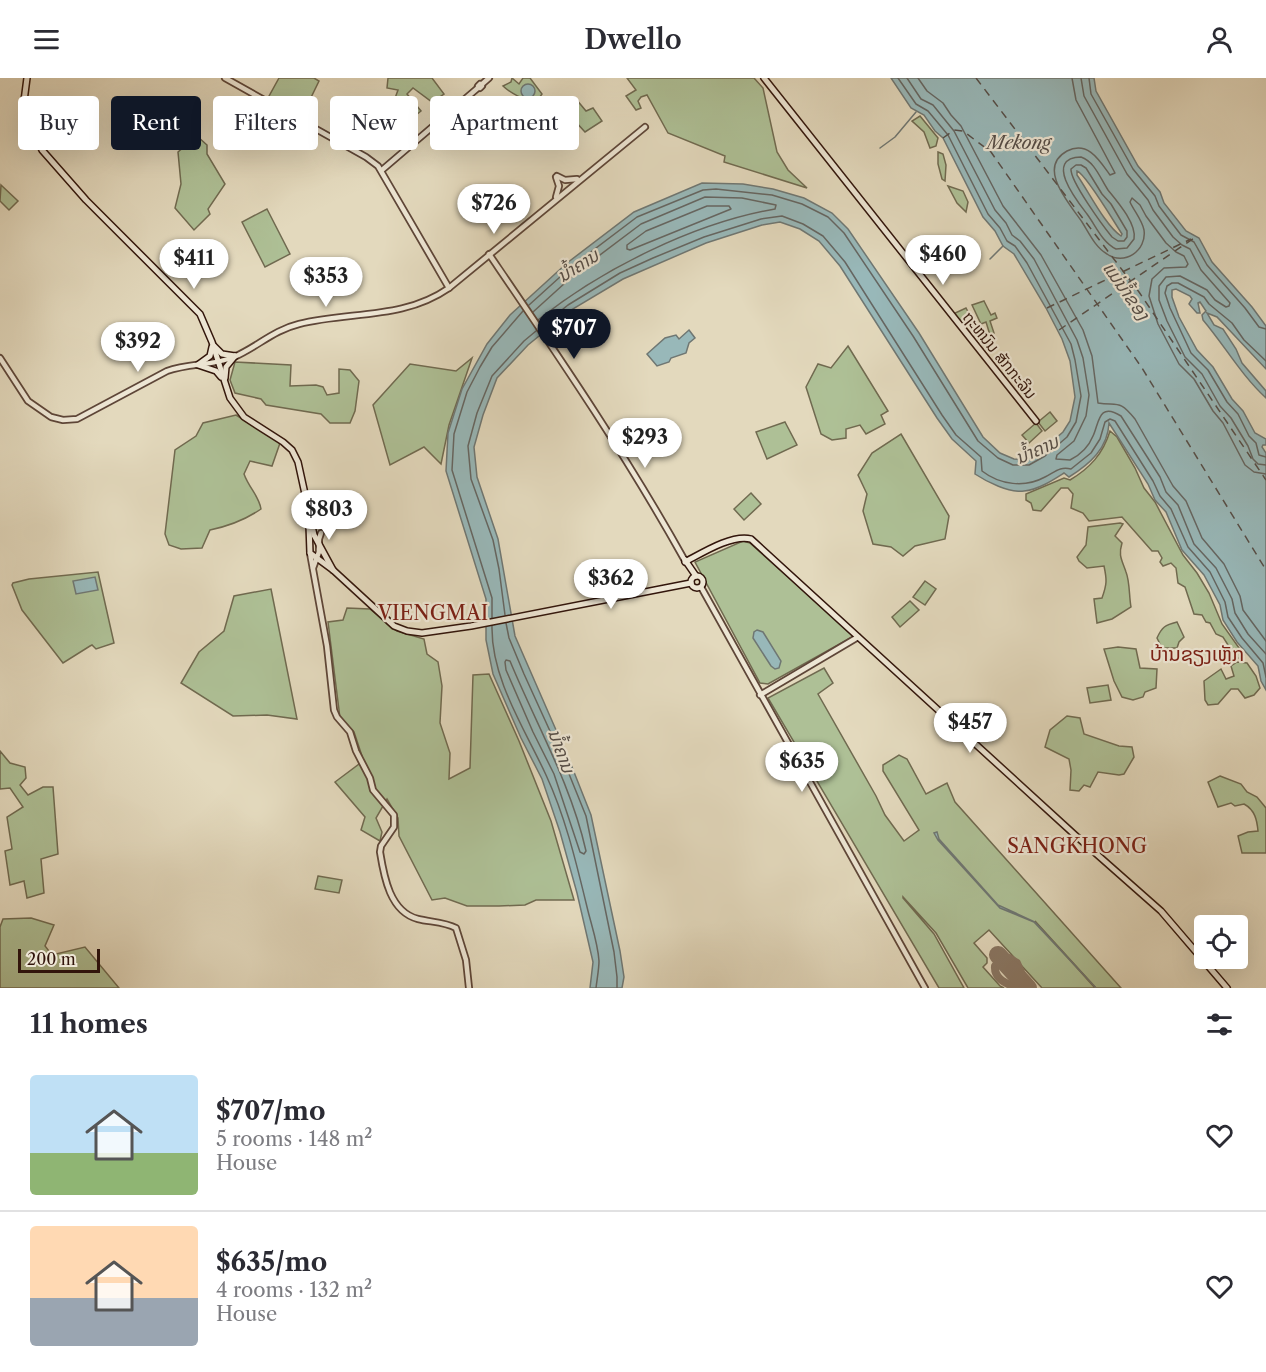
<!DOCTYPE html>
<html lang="en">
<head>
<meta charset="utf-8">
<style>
	:root { --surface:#fff; --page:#f2f2f3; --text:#2b2b33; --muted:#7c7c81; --line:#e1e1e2; --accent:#111827 }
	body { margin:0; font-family:"Libre Caslon Text","Noto Sans Lao",serif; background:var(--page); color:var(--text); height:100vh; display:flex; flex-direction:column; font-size:22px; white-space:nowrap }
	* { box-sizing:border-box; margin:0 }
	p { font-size:20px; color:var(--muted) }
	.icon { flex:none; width:33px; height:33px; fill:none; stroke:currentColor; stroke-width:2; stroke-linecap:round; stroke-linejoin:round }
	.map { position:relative; height:910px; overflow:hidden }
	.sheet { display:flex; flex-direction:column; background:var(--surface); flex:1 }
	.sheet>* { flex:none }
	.top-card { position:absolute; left:18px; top:18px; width:600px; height:54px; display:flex; gap:12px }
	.buttons { position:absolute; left:1194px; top:837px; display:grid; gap:12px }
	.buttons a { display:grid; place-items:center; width:54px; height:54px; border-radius:6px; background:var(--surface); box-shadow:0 6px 24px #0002; font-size:30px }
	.scale { position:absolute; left:18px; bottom:15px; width:82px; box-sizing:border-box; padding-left:6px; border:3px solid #32150b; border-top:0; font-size:16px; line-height:21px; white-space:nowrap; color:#32150b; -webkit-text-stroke:4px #ede6d4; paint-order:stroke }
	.price { position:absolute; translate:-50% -51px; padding:0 14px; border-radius:21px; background:#fff; color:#222; font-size:20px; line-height:39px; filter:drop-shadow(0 2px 3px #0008) }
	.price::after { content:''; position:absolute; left:50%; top:36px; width:18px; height:14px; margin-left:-9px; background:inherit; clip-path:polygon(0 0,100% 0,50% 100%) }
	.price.active { background:var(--accent); color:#fff }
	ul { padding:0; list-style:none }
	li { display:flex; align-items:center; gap:18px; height:150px; padding:0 30px }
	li+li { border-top:2px solid var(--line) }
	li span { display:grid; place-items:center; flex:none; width:168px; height:120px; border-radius:6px; color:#555 }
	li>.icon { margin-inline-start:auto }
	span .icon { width:72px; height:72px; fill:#fffc; stroke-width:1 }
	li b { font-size:26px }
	h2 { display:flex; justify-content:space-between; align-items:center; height:72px; padding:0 30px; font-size:26px }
	.pill { padding:0 21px; border-radius:6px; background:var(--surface); box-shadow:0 6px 24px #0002; font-size:21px; line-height:54px }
	.pill.active { background:var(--accent); color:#fff }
	header { display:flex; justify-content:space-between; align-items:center; height:78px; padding:0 30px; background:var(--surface); font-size:27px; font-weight:600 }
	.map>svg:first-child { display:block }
</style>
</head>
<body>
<header><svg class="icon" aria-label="menu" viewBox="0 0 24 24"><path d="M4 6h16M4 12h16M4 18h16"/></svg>Dwello<svg class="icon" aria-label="person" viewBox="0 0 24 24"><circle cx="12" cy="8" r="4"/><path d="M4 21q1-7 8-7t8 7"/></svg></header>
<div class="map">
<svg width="1266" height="910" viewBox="0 0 1266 910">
	<rect width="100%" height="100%" fill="#e3d9bd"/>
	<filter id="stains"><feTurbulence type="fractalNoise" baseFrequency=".00333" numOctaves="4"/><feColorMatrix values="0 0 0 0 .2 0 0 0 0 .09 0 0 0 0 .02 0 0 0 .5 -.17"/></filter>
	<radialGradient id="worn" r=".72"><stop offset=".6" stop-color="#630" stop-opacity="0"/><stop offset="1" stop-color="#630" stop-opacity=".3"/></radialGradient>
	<g fill="#aec096" stroke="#706a50" stroke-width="1.5">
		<path d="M279,0H314L319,3L302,38L268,20Z"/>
		<path d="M388,0H432L444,16L432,24L413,10L407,16L421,33L404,47L396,38L391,42L401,54L387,67L378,69L375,66L377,60L372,55L383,33L390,34L398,12L387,10Z"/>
		<path d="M512,0L519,6L523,0H530L542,16L535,26C524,21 512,17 503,8L511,4Z"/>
		<path d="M627,0H754L763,10L777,74L788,92L807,110L724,84L725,78L668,55L647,17L641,19L638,23L641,30L636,32L626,18L636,12Z"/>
		<path d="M576,21L586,33L593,30L602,43L585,54L574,42L562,56L553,44L555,28Z"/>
		<path d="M920,38L938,60L936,68L930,70L924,54L912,43Z"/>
		<path d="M197,58L207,67V76L225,106L208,131L210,136L194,152L175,130L181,106L178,74Z"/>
		<path d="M938,74L943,76L946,87L945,103L942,101L938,86Z"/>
		<path d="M1,107L18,123L9,132L0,123Z"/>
		<path d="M948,108L963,113L968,124L966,134L957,125Z"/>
		<path d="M267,131L290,176L265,189L242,144Z"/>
		<path d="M984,223L991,237L995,235L997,240L990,243L994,255L990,257L986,244L981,246L972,227Z"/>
		<path d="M966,230L972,241L962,248L953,236Z"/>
		<path d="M848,268L888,333L881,337L885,346L866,356L860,347L846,351V360L832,362L821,356L806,309L818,286L831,290Z"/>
		<path d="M472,280L449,347L441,386L424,369L390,387L373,327L410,286L456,293Z"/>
		<path d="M235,284L291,287L290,308L316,307L323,309L327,317L339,315V291L350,292L359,303L355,333L350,345H330L321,336L266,327L261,321L235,315L230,302Z"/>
		<path d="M1050,334L1057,343L1045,353L1038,344Z"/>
		<path d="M236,337L280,365L272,388L250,383L244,396C249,410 259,418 261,431C245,442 229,448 210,452L202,470L181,471L169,467L165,456L175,372L196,358L203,345Z"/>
		<path d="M785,344L797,367L767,381L756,354Z"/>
		<path d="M1036,345L1042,353L1029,365L1022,357Z"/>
		<path d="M1110,353L1117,359L1135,390L1144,410L1155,424L1183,477L1197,495L1209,515L1222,546L1244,577L1237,581L1223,559L1216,556L1210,545L1206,544L1202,537L1194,536L1185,509L1178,505L1176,490L1171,485L1163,488L1160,484L1162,480L1158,473H1152L1122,439L1089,443L1083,435L1071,430L1073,416L1068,410H1061L1041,433L1033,432L1031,425L1026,422V416L1064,400L1070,402C1090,390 1103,376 1110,353Z"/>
		<path d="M901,356L949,438L945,461L915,468L903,478L891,469L873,466L863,433L867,416L858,397L872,375Z"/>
		<path d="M751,415L761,426L744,442L734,431Z"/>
		<path d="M1120,445L1123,446L1115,458L1122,465C1118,478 1122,482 1126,494C1130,504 1129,519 1131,529L1112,541L1097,545L1094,521L1102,520C1107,506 1107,502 1104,488L1087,490L1079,483L1077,479L1086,467L1088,449Z"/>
		<path d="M743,463L750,465L854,558L768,606L760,605L695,484Z"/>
		<path d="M98,494L114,565L96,571L92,567L90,568L63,585L22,532L12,507L13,505L29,501Z"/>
		<path d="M925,503L936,511L925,527L913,519Z"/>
		<path d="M271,511L297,641L267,637L233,638L181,605L199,574L224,553L234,518Z"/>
		<path d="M910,523L919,532L900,549L892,539Z"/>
		<path d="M347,530L370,531L397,553L424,561L427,576L438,584L442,608L440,645L450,675L449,701L470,690L473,597L489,596L519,663L551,743L574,822H536L525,827L499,828H467L445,820L432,822L399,758L398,740L387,721L376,740L382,754L380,763L361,752L365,739L335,704L359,686L362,678L354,654L340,640L328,544L343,542Z"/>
		<path d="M1177,544L1184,559L1179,564L1177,570H1162L1157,560C1162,549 1165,547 1177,544Z"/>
		<path d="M1118,569L1136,571L1140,590L1157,591L1156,610L1145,614L1143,619L1133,622L1122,619L1114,603L1104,571Z"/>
		<path d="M1237,584L1247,585L1256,598L1260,610L1254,617L1245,620L1238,611H1231L1218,626L1208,627L1205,622L1204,603L1221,591L1226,601L1234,598L1231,588Z"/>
		<path d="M824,590L833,605L818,616L876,718L885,737L904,763L919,752L883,693V687L899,677L907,681L926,716L947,705L955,724L1121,910H1096L1035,843L1095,910H1042L989,852L974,865L987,880V885L983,889L1000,908L1004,910H968L936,855L903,819V820L934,856L964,910H939L768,620Z"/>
		<path d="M1108,607L1111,622L1090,625L1087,610Z"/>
		<path d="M1067,638L1080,640L1084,656L1119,668L1132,669L1134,679L1124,696L1119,697L1098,694L1090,709L1084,707L1079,713L1070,712L1071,692L1069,681L1045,669L1050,652Z"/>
		<path d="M0,673L10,685L25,689L26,700L20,707L28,717L43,709H53L58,776L41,781L44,815L27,820L24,803L10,807L5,773L12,771L7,739L23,729L10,710L0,711Z"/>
		<path d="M1220,698L1241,706L1247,714L1257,719L1266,730V775H1242L1238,758L1248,754L1258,753C1257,742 1255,732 1244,726L1235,728L1231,725L1218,729L1208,704Z"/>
		<path d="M318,798L342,802L339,815L315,811Z"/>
		<path d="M31,840L54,847L45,868L52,877L85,869L119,910H0V849L3,841Z"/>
	</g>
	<g fill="#98b8b9" stroke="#6f7773" stroke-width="1.5" fill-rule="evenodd">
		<path d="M891,0H1094L1096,13L1138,88L1160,114L1164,125L1186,153L1199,160L1212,184L1252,229L1266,248V291L1217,239L1207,235L1214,247L1223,251L1236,271L1242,285L1266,313V320C1241,297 1225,268 1203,242L1202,237L1206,233L1200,224L1198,225L1200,235H1197L1189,226L1192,221L1190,218L1176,211L1172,212V219L1179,239L1197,272L1213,289L1232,321L1243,333L1255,355L1266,361V367H1263L1262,369L1266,375V612L1261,603L1258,588L1237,564L1223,542L1220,527L1204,497L1182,472L1166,434L1155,422L1148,406L1109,345C1108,370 1090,386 1069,399L1064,395C1053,402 1038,412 1024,413C1009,415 987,404 975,396L976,383L952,361L937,340L840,188L819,163L800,151L780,144L762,147L706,165L623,201L571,232L528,267L497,300L483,337L474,369L477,399L498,461L515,558L570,684L591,737L620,873L624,899L622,910H590L593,884L577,815L560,754L542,701L521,660L493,596L486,562V521L446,393L448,355L462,311L487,266L510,237L567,185L634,134L702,105L743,106L773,111L804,120L832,135L848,151L919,255L983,359L1000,375L1014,381L1026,382L1041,373L1063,354L1070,343L1075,319L1070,283L1062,261L1046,230L1014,176L1003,168L995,153L983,139L943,60L935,53L924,37L911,30ZM1077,93C1086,96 1114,144 1122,156L1121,158C1105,147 1089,114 1077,97Z"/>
		<circle cx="528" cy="13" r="7"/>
		<path d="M689,252L695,260L689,265L686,275L671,280L669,284L657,288L647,276L665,260L676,257L679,261Z"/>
		<path d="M95,499L98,512L76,516L73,503Z"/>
		<path d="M757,552L763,554L781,583L779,590L775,591L771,588L753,560L754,554Z"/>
		<path d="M937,754L939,761L998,827L1035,844L1096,910L1034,844L1000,830L938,762L934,755Z"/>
	</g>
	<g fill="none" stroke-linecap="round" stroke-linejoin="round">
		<g stroke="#656662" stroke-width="1.5">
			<path d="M907,0L921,21L933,27L954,53L995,132L1006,145L1012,157L1020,163L1034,181L1077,262L1083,280L1089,317L1086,338L1074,363L1057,377L1056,381L1070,382C1080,377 1089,368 1093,358C1099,346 1098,323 1121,338L1160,399L1166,414L1178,427L1194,466L1216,490L1232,521L1235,535L1248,556L1266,576"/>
			<path d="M918,0L927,13L943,25L951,37L961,48L1003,128L1041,177L1083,252L1092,278L1098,325C1118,328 1119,321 1135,341L1173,408L1186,423L1202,460L1224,486L1240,518L1243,532L1266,563"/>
			<path d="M1072,0L1076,22L1115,95L1110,97C1100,83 1088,62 1067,73C1036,90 1070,126 1082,144C1089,155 1095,169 1107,176C1124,188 1147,173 1144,152C1142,142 1134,133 1130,124L1132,120L1140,127L1146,138L1166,165L1176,174L1184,178L1188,186L1186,189L1164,190L1152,201L1149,218L1158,246L1179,286L1194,301L1213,333L1223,345L1245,387L1254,394L1266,396"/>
			<path d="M1081,0L1084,18L1127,96L1148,122L1153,132L1173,159L1182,167L1190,171L1201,192L1230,225L1229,228L1226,229L1215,222L1207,212L1180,198L1166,199L1159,208V222L1167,243L1185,279L1202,296L1220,328L1231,340L1248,368L1253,381L1258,386L1266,387"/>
			<path d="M1089,0L1091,16L1133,91L1155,118L1159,128L1181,157L1194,164L1207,187L1245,230L1259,249L1266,251"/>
			<path d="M1081,79C1095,84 1100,100 1108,112C1117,123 1137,146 1134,161L1127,170L1116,171C1102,164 1096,148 1087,136C1077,123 1043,80 1081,79Z"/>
			<path d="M1076,87H1081L1086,90L1102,116L1111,126L1127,153V159L1124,163H1118L1112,159C1103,148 1070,103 1071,91Z"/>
			<path d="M707,128H729L731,131L630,172L627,171V167L646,153Z"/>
			<path d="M529,227L571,189L637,139L703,112L716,111L772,117L802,126L828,139L844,155L913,258L978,363L998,380L1013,387H1029L1045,378L1067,359L1076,344L1081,318L1075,282L1071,266L1027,185L1015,168L1007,163L1000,150L988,136L948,57L928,33L916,26L898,0"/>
			<path d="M533,234L576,195L641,146L705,119L742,120L776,127L775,131C694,145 602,191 538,242"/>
			<path d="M542,248L568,227L620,195L653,180L704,159L761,141L782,138L803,146L823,158L845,184L942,337L956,357L981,379L982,393C1000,407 1025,410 1045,399C1055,394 1060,388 1071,391L1091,375L1100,361L1105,344L1110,341L1115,343L1153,403L1160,418L1171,431L1188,469L1210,494L1225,524L1228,539L1242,560L1263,585L1266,599"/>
			<path d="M1266,283L1244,262L1232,245L1209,226L1204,219L1178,205H1172L1167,208L1165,215L1170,230L1191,275L1208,292L1227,324L1238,336L1249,358L1256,365L1259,377L1266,379"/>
			<path d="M505,537L499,491L493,462L471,401L468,368L477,335L492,298L524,263L536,253"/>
			<path d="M492,540V520L452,392L454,356L467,314L480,289L492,269L523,233"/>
			<path d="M506,545L509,560L524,596L565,686L586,738L614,874L617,899V910"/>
			<path d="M492,548C491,601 525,651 546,697C566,740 577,788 588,833C592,849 598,866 599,883C599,891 597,901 596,910"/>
			<path d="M506,582L510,583C536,646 571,706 586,773L584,776L580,774L554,696L533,654L506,592L505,584Z"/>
		</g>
		<g stroke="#6f7773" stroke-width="1.5">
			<path d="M880,70L895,59L916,34"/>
			<path d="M990,181L1003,168"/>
		</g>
		<g stroke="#564e48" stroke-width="1.5" stroke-dasharray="8 6" stroke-linecap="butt">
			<path d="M976,0L1139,214L1266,402"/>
			<path d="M943,60L954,52L963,53L991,74L1142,290L1266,492"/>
			<path d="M1047,230L1191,161"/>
			<path d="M1059,252L1197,158"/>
		</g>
		<path stroke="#8a7764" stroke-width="8" d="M1016,910C1006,905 994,901 995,888L1001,881L1009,880L1017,885L1028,910"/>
		<path stroke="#8a7764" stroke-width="18" d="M998,877L1028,910"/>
		<g stroke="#5e4638" stroke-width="8">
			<g id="tertiary">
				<path d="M225,0L366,79L378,88L449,210"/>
				<path d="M480,6L482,8L480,10L478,8Z"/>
				<path d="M481,7L489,0"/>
				<path d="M382,92L479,9"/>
				<path d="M557,98L565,102L577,101"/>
				<path d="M556,119L559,108L556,99"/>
				<path d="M489,176C557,276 625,375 684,481"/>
				<path d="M0,280L28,323L51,339L63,342L77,341L167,293C189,285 212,288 234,279C257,269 274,252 299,246C350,233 403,242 449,210L645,49"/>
				<path d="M310,475L327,568L334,632L337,639L350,654L356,673L370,700L373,712L394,737V749L381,768L380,774C384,799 390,834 418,841C430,844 445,844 456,850L466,882L469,910"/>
				<path d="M313,490L319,474V461L321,455"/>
				<path d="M701,509L925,910"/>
				<path d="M760,617L858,559"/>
			</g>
		</g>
		<g stroke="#32150b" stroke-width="8">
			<g id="secondary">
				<path d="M27,0L24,23L27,41L42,72L86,122L200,236L212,264L230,320L244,339L283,364L292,372L298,384L314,457L333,492"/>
				<path d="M764,0L1036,343"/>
				<path d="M214,268L222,276L235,278"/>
				<path d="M199,286L210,278L212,269"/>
				<path d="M198,287L216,293L221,299"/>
				<path d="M225,300L226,289L235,278"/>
				<path d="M309,447L310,475L333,492L394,548L407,553L422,555L471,548L691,505"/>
				<path d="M685,482L696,498"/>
				<path d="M685,484C702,475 732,456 751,461L1075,757L1161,833L1227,910"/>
				<circle cx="697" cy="504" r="6"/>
			</g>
		</g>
		<use href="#tertiary" stroke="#ede6d4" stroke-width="4.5"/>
		<use href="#secondary" stroke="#ede6d4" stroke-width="5"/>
	</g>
	<g text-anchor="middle" stroke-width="4.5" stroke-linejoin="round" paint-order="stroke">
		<g font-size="16" fill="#32150b" stroke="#ede6d4">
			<text transform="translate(1000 277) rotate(51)" y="6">ຖະຫນົນ ສັກກະລິນ</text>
		</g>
		<g font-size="18" font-style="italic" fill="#564e48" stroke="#ede6d4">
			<text x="1019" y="71">Mekong</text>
			<text transform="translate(578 188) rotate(-32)" y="6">ນ້ຳຄານ</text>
			<text transform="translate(1126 213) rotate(55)" y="6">ແມ່ນ້ຳຂອງ</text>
			<text transform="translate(1037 372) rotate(-24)" y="6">ນ້ຳຄານ</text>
			<text transform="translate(561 673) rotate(70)" y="6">ນ້ຳຄານ</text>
		</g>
		<g font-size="20" fill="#7a1f14" stroke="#ede6d4">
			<text x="433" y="542">VIENGMAI</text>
			<text x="1197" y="583">ບ້ານຊຽງເຫຼັກ</text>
			<text x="1077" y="775">SANGKHONG</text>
		</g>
	</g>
	<rect width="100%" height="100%" filter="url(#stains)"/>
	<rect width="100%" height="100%" fill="url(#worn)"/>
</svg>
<div class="buttons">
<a><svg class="icon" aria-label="locate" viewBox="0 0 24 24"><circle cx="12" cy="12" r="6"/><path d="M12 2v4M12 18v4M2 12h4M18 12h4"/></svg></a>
</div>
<div class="scale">200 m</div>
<b class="price" style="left:494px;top:157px">$726</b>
<b class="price" style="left:943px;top:208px">$460</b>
<b class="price" style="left:194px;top:212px">$411</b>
<b class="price" style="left:326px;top:230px">$353</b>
<b class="price active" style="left:574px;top:282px">$707</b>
<b class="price" style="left:138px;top:295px">$392</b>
<b class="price" style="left:645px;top:391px">$293</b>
<b class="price" style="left:329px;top:463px">$803</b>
<b class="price" style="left:611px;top:532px">$362</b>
<b class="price" style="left:970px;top:676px">$457</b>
<b class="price" style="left:802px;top:715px">$635</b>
<div class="top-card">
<a class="pill">Buy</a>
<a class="pill active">Rent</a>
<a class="pill">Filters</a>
<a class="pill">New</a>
<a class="pill">Apartment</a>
</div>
</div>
<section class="sheet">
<h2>11 homes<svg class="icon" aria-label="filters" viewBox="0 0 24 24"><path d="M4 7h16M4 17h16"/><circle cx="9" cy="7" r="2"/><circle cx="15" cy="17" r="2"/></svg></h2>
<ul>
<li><span style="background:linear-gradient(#bfe0f5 65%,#8fb573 0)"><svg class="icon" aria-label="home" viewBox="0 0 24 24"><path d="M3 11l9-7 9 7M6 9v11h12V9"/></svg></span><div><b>$707/mo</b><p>5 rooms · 148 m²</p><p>House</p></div><svg class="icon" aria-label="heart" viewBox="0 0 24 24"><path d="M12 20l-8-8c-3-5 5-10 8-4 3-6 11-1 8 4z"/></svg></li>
<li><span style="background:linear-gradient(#ffd9b3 60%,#9aa5b1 0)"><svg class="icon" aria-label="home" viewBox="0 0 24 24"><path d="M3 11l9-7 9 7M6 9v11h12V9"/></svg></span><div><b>$635/mo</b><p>4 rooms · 132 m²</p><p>House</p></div><svg class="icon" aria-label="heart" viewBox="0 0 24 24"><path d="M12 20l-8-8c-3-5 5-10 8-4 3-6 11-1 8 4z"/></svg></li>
</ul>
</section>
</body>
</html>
